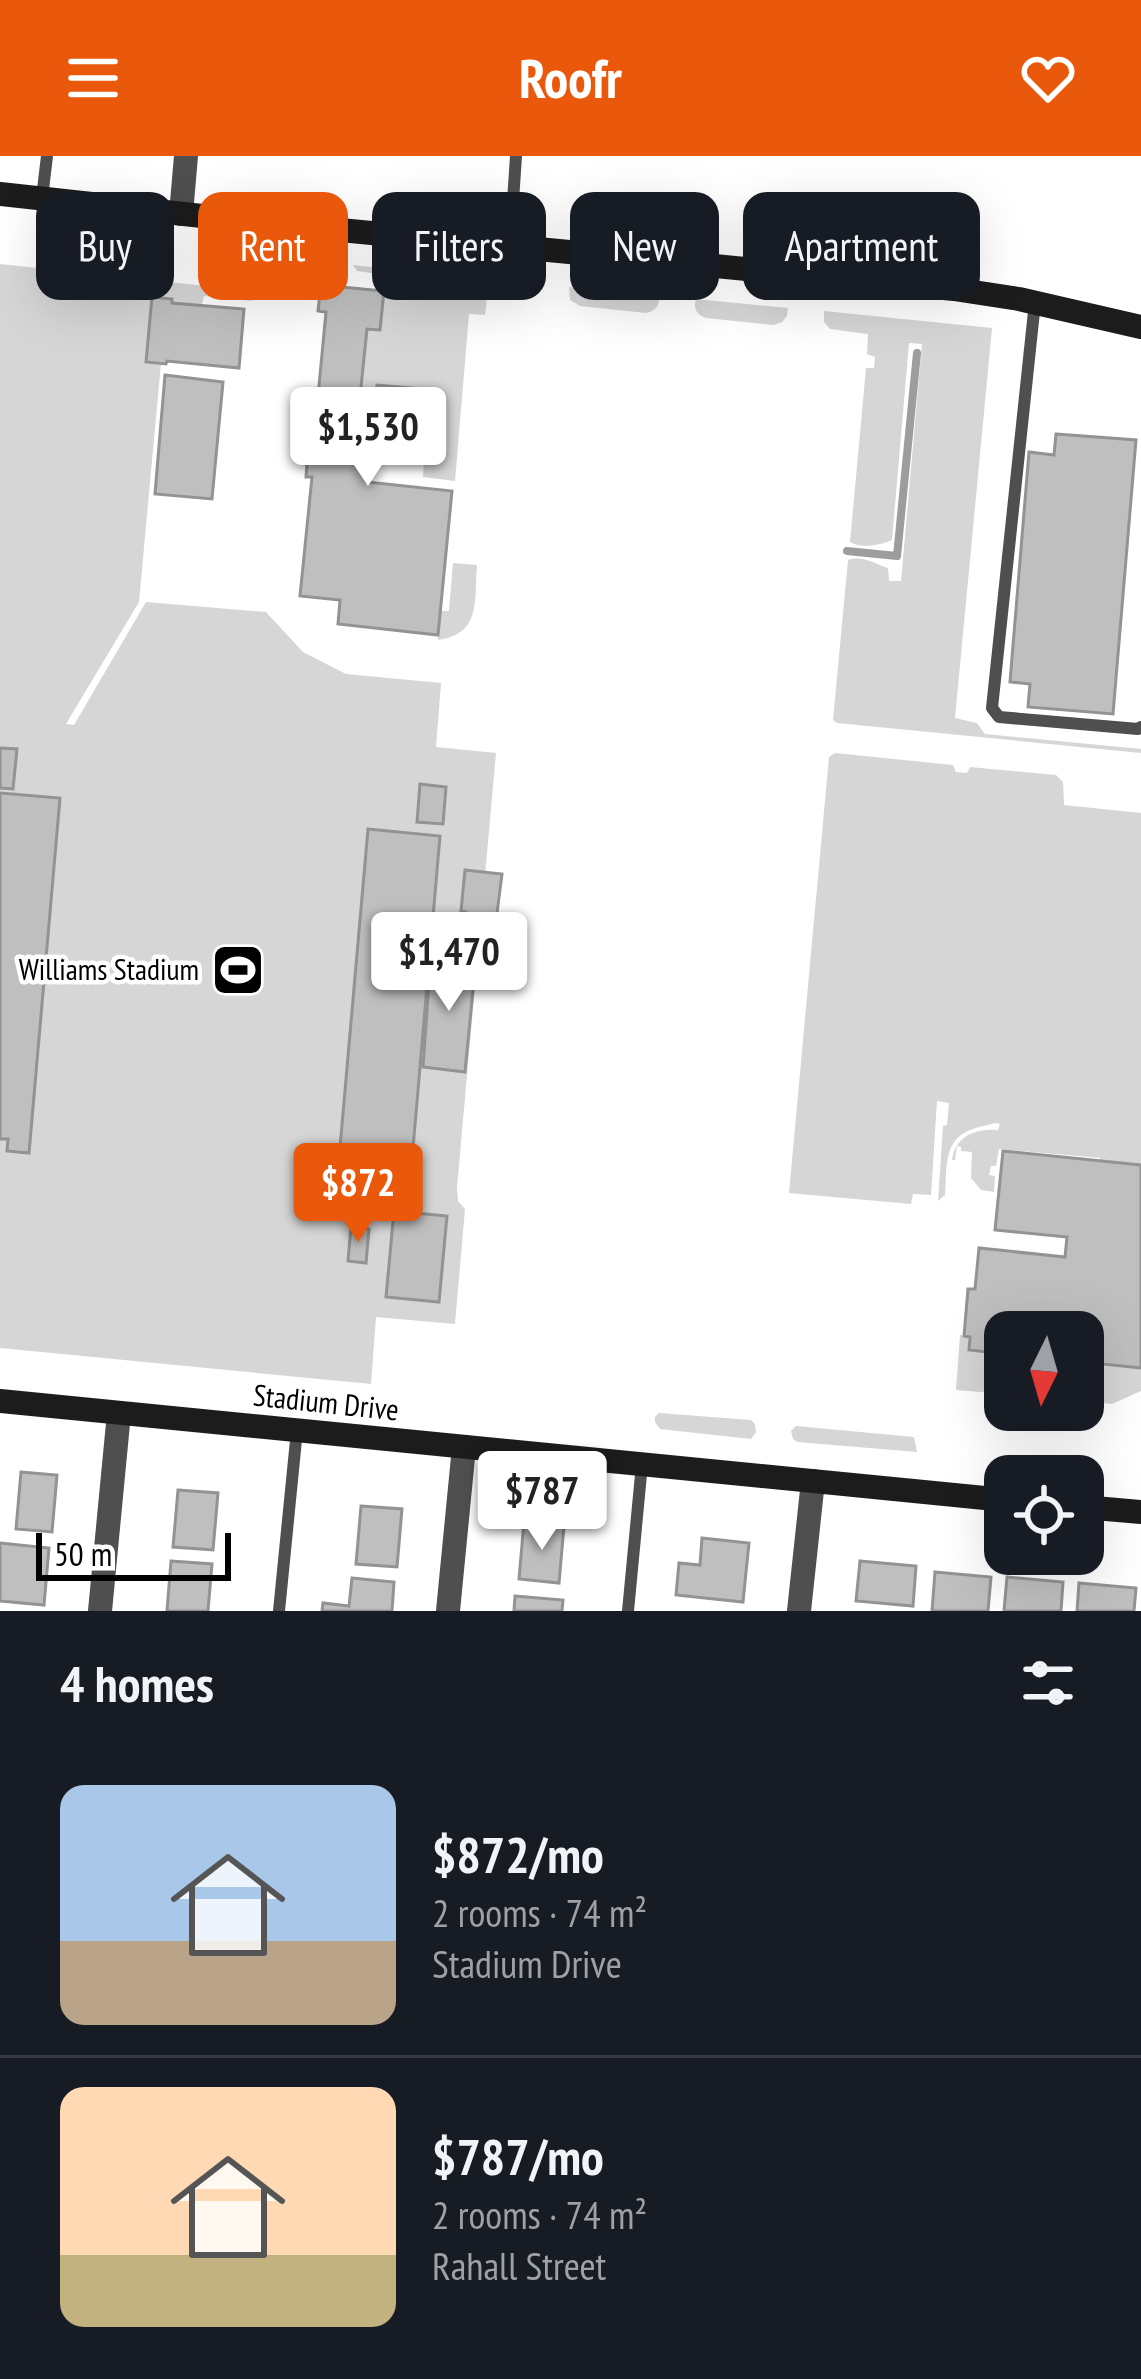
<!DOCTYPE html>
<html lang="en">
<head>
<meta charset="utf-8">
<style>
	:root { --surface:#171b24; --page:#20242c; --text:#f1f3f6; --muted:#9ea1a6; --line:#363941; --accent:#ea580c }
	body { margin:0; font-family:"PT Sans Narrow",sans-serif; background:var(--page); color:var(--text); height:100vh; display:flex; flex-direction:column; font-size:45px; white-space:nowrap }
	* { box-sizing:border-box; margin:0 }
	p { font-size:39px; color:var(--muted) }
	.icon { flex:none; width:66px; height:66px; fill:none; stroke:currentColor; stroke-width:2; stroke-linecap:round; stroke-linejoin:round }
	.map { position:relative; height:1455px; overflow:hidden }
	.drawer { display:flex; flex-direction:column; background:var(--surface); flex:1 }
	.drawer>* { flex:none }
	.guide { position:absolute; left:36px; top:36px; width:1071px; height:108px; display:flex; gap:24px }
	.needle { width:78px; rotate:185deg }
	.controls { position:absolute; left:984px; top:1155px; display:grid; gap:24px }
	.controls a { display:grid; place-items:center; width:120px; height:120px; border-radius:24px; background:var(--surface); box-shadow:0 12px 48px #0002; font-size:60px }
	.scale { position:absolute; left:36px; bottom:30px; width:195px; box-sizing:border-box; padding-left:12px; border:6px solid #000; border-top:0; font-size:33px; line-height:42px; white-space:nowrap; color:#000; -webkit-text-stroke:9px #fff; paint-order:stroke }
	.price { position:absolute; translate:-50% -102px; padding:0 27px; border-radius:12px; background:#fff; color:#222; font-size:39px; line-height:78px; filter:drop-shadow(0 3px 6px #0008) }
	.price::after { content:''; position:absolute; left:50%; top:72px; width:36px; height:27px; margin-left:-18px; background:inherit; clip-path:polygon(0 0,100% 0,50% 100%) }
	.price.active { background:var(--accent); color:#fff }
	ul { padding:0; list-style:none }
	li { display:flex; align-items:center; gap:36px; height:300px; padding:0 60px }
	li+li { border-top:3px solid var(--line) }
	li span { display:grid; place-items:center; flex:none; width:336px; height:240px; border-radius:24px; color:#555 }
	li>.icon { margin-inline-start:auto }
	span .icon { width:144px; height:144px; fill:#fffc; stroke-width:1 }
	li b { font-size:51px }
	h2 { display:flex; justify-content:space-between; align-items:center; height:144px; padding:0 60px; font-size:51px }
	.chip { padding:0 42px; border-radius:24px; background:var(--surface); box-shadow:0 12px 48px #0002; font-size:42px; line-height:108px }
	.chip.active { background:var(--accent); color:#fff }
	header { display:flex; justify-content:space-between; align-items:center; height:156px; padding:0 60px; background:var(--accent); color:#fff; font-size:54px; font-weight:600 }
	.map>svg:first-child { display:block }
</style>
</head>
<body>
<header><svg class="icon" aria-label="menu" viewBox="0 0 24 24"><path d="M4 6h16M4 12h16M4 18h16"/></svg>Roofr<svg class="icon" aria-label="heart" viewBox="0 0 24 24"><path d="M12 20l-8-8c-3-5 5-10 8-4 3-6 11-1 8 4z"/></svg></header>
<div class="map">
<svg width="1141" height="1455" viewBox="0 0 1141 1455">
	<rect width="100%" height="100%" fill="#fff"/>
	<g fill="#d6d6d6">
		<path d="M0,108L253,135L252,145L204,140L202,149L172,147L161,207L139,446L66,568L74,569L146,446L266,456L303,496L346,518L441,527L436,591L496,597L457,1031L458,1045L465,1053L455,1168L376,1161L371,1228L0,1192Z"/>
		<path d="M353,109L535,129L533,137L524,144L487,142L485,159L469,158L455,325L423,321L424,305L420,304L426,233L377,229L375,252L359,250L367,173L380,174L385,119L357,115Z"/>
		<path d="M569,131L659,139C660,149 656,155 646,157L580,150L570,144Z"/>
		<path d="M696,143L788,152L787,160L782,166L774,169L706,162C697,159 693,153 696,143Z"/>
		<path d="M824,155L992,172L955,562L977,567L985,578L1141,593V597L837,567L833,564L848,404C863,399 875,408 888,412L889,425H901L922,188L909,187L892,384C881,389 861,393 850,386L866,212H874L875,201L867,198L868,178L830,173L824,166Z"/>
		<path d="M453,407L477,409C474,444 482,478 438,484L441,455H449Z"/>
		<path d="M835,597L953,609L956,616L967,617L970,611L1056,619L1063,626L1064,649L1141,657V1011L1101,1008L1100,1002L999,993L996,1010H991L989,1019L995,1020L994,1036L981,1034L971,1022L972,996L961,995V991L957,990L955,1004H952C955,980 976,972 998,974L1000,968L995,967C986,970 975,971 966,976C943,987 947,1017 945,1039L938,1045L943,970L947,969L949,947L937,945L931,1039L913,1038L911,1048L789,1037L829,601Z"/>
		<path d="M960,1179L968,1180V1195L1005,1198V1238L956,1234Z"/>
		<path d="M1083,1206L1141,1211V1235L1112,1248L1083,1245Z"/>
		<path d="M659,1257L751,1264L755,1268L756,1276L751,1283L660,1273L655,1266V1261Z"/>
		<path d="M796,1270L914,1281L917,1296L797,1286L793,1283L791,1275Z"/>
	</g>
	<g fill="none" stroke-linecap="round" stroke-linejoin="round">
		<path stroke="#9d9d9d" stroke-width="8" d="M847,395L897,400L917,197"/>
	</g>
	<g fill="#bfbfbf" stroke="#939393" stroke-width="3">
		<path d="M321,129L384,135L380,174L367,173L359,250L375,252L377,229L425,233L420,282L374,277L373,270L358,269L357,276L372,277L367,326L452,335L438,479L338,468L340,444L300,440L312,321H306L310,271L315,272L326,156L318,155Z"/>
		<path d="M152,141L172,143V147L244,153L239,212L167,205L166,208L146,206Z"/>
		<path d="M165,219L223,226L212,343L155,338Z"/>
		<path d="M1056,278L1136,284L1113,558L1028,551L1030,528L1010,526L1029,296L1054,299Z"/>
		<path d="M0,592L17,593L13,633L0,632Z"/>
		<path d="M420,628L446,631L443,668L417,666Z"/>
		<path d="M0,637L60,642L29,997L7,995L8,983H0Z"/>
		<path d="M368,673L440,680L411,1015L346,1009V1015L338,1014Z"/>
		<path d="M465,714L502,718L491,804L461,802L466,756L461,755Z"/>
		<path d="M433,801L476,803L465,916L423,911L429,827H431Z"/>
		<path d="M1003,995L1141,1009V1212L1083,1206V1176H1005V1198L969,1194L970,1181L964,1180L968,1133H975L979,1092L1065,1101L1067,1081L995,1074Z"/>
		<path d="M394,1055L447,1060L439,1146L386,1141Z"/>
		<path d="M351,1071L369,1073L366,1107L348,1105Z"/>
		<path d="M21,1316L57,1319L52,1376L16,1373Z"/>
		<path d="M178,1334L218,1337L213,1394L173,1391Z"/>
		<path d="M361,1350L402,1353L397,1411L356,1408Z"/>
		<path d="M524,1366L564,1370L559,1427L519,1423Z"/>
		<path d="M702,1382L749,1387L743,1446L676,1439L679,1407L700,1409Z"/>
		<path d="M0,1387L49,1392L44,1449L0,1445Z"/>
		<path d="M171,1405L212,1408L208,1455H167Z"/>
		<path d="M860,1405L916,1410L913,1450L856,1445Z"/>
		<path d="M935,1416L991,1421L988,1455H932Z"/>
		<path d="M1007,1421L1063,1426L1061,1455H1004Z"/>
		<path d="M352,1422L394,1426L392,1455H322L323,1447L349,1450Z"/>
		<path d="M1079,1427L1136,1432L1134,1455H1077Z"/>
		<path d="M515,1440L563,1444L562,1455H514Z"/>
	</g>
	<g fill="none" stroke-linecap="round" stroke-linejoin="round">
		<g stroke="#4f4f4f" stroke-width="12">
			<path d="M42,42L47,0"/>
			<path d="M510,90L516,0"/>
			<path d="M1035,146L992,552L999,561L1138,573L1141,571"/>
			<path d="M279,1455L297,1274"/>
			<path d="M628,1455L642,1308"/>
		</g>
		<g stroke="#4f4f4f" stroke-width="24">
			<path d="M181,58L186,0"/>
			<path d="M100,1455L119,1257"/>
			<path d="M448,1455L464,1291"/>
			<path d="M799,1455L813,1325"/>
		</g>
		<g stroke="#1c1c1c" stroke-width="24">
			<path d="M0,38L257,66L954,133L1019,143L1141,171"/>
			<path d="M0,1245L1005,1344"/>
			<path d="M1083,1351L1141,1356"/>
		</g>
	</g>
	<defs>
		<g id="stadium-square" transform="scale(2.7)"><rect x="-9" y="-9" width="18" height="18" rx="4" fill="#000" stroke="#fff"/><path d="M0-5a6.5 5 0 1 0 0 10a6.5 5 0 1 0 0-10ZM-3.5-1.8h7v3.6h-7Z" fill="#fff"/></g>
	</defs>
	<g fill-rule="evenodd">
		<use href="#stadium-square" x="238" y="814"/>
	</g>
	<g text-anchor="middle" stroke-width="9" stroke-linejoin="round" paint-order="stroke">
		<g font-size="30" fill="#000" stroke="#fff" text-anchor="end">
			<text x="199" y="824">Williams Stadium</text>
		</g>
		<g font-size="30" fill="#000" stroke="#fff">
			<text transform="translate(326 1247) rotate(6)" y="10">Stadium Drive</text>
		</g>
	</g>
</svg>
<div class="controls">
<a><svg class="needle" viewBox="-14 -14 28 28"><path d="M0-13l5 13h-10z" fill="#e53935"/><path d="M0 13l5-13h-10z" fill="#9ea1a6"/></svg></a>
<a><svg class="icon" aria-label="locate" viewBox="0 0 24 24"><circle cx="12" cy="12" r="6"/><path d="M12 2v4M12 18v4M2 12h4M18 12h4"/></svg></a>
</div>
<div class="scale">50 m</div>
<b class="price" style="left:368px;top:333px">$1,530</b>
<b class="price" style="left:449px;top:858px">$1,470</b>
<b class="price active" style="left:358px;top:1089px">$872</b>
<b class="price" style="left:542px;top:1397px">$787</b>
<div class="guide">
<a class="chip">Buy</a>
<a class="chip active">Rent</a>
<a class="chip">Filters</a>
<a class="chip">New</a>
<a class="chip">Apartment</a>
</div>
</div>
<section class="drawer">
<h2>4 homes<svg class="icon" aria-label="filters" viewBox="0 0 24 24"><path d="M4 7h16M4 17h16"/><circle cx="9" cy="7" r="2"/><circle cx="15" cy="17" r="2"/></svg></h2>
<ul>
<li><span style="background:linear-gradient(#a9c7e8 65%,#b9a48a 0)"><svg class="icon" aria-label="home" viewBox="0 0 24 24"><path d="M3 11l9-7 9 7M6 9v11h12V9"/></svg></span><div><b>$872/mo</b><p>2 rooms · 74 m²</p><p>Stadium Drive</p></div></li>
<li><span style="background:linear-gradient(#ffd9b3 70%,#c2b280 0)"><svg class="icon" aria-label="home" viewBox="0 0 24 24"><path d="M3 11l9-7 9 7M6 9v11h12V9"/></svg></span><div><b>$787/mo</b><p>2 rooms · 74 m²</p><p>Rahall Street</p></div></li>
</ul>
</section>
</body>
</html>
